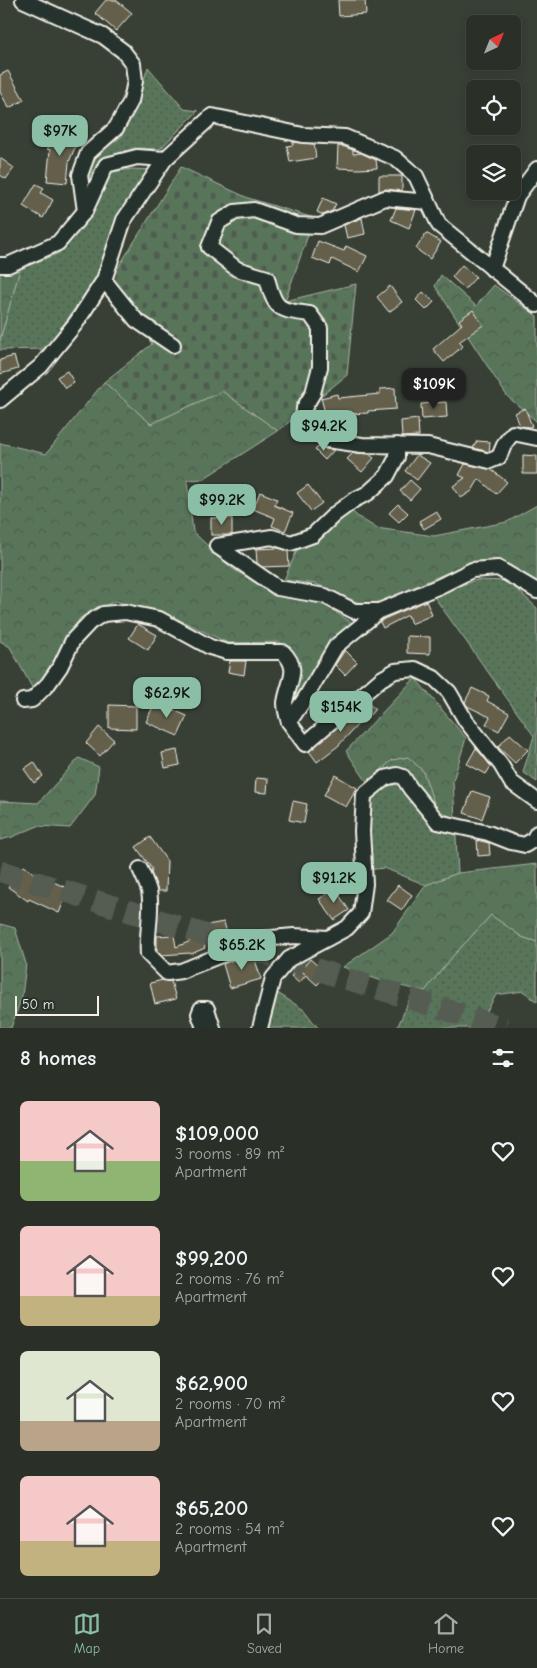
<!DOCTYPE html>
<html lang="en">
<head>
<meta charset="utf-8">
<style>
	:root { --surface:#2a3028; --page:#323830; --text:#f1f3f6; --muted:#a5a9a8; --line:#464b45; --accent:#8abfa5 }
	body { margin:0; font-family:"Comic Neue",sans-serif; background:var(--page); color:var(--text); height:100vh; display:flex; flex-direction:column; font-size:19px; white-space:nowrap }
	* { box-sizing:border-box; margin:0 }
	p { font-size:16px; color:var(--muted) }
	.icon { flex:none; width:28px; height:28px; fill:none; stroke:currentColor; stroke-width:2; stroke-linecap:round; stroke-linejoin:round }
	.map { position:relative; height:1028px; overflow:hidden }
	.side { display:flex; flex-direction:column; background:var(--surface); flex:1 }
	.side>* { flex:none }
	.needle { width:32px; rotate:43deg }
	.fabs { position:absolute; left:466px; top:15px; display:grid; gap:10px }
	.fabs a { display:grid; place-items:center; width:55px; height:55px; border-radius:8px; background:var(--surface); box-shadow:0 2px 8px #0003,0 0 0 1px var(--line); font-size:25px }
	.scale { position:absolute; left:15px; bottom:12px; width:84px; box-sizing:border-box; padding-left:5px; border:2px solid #f4f1e8; border-top:0; font-size:14px; line-height:18px; white-space:nowrap; color:#f4f1e8; -webkit-text-stroke:4px #26332d; paint-order:stroke }
	.price { position:absolute; translate:-50% -42px; padding:0 11px; border-radius:10px; background:var(--accent); color:#111; font-size:16px; line-height:32px; filter:drop-shadow(0 1px 2px #0008) }
	.price::after { content:''; position:absolute; left:50%; top:30px; width:15px; height:11px; margin-left:-8px; background:inherit; clip-path:polygon(0 0,100% 0,50% 100%) }
	.price.current { background:#222; color:#fff }
	ul { padding:0; list-style:none }
	li { display:flex; align-items:center; gap:15px; height:125px; padding:0 20px }
	li span { display:grid; place-items:center; flex:none; width:140px; height:100px; border-radius:8px; color:#555 }
	li>.icon { margin-inline-start:auto }
	span .icon { width:60px; height:60px; fill:#fffc; stroke-width:1 }
	li b { font-size:21px }
	h2 { display:flex; justify-content:space-between; align-items:center; height:60px; padding:0 20px; font-size:21px }
	.menu { display:flex; justify-content:space-around; align-items:center; height:70px; border-top:1px solid var(--line); background:var(--surface); font-size:14px; color:var(--muted) }
	.menu a { display:grid; justify-items:center; gap:2px }
	.menu .current { color:var(--accent) }
	.map>svg:first-child { display:block }
</style>
</head>
<body>
<div class="map">
<svg width="537" height="1028" viewBox="0 0 537 1028">
	<defs>
		<pattern id="grass-dots" width="8" height="8" patternUnits="userSpaceOnUse" patternTransform="scale(1.25)"><rect width="8" height="8" fill="#58745a"/><path d="M2 2h.1M6 6h.1" fill="none" stroke="#505c4f" stroke-width="1.8" stroke-linecap="round"/></pattern>
		<pattern id="forest-crowns" width="20" height="18" patternUnits="userSpaceOnUse" patternTransform="scale(1.25)"><rect width="20" height="18" fill="#58745a"/><path d="M2 6a3 3 0 1 1 6 0M12 15a3 3 0 1 1 6 0" fill="none" stroke="#505c4f"/></pattern>
		<pattern id="cemetery-stones" width="16" height="16" patternUnits="userSpaceOnUse" patternTransform="scale(1.25)"><rect width="16" height="16" fill="#58745a"/><path d="M2 7V4a2 2 0 0 1 4 0v3zM10 15v-3a2 2 0 0 1 4 0v3z" fill="#505c4f"/></pattern>
	</defs>
	<rect width="100%" height="100%" fill="#384036"/>
	<filter id="ink" filterUnits="userSpaceOnUse"><feTurbulence type="fractalNoise" baseFrequency=".02" numOctaves="2"/><feDisplacementMap in="SourceGraphic" scale="10" xChannelSelector="R" yChannelSelector="G"/><feConvolveMatrix kernelMatrix="1 2 1 2 8 2 1 2 1" color-interpolation-filters="sRGB"/></filter>
	<g filter="url(#ink)">
		<g fill="url(#grass-dots)" stroke="#a6b2a1">
			<path d="M148,67L184,109L198,111L160,149L134,148L101,161L86,182L92,159L122,136L135,108Z"/>
			<path d="M132,169L152,170L119,220L95,280L46,349L0,350V340L20,269L59,253L90,215L111,172Z"/>
			<path d="M477,580L508,581L537,608V782L523,772L534,736L432,594Z"/>
			<path d="M408,757L423,771L436,809L455,819L458,873L426,885L384,868L366,870L358,824L367,782L392,760Z"/>
			<path d="M491,915L522,937L537,942V1002L523,991L496,995L477,1028H397L414,989L425,991L452,957Z"/>
			<path d="M276,992L304,1010L318,1028H265Z"/>
		</g>
		<g fill="url(#forest-crowns)" stroke="#a6b2a1">
			<path d="M0,269H20L0,340Z"/>
			<path d="M441,275L476,306L494,285L537,316V422L507,396L435,286Z"/>
			<path d="M104,382L151,424L222,391L278,431L203,479L187,480L193,532L233,569L277,595L323,604L357,626L325,650L296,705L298,668L280,642L228,643L169,615L115,601L80,618L34,691L10,647L0,641V443L46,454Z"/>
			<path d="M537,505V584L506,566L458,568L368,607L316,584L284,580L297,550L320,537L351,510L357,516L376,528L434,536L507,522Z"/>
			<path d="M415,678L466,738L453,781L455,819L436,809L423,771L408,757L392,760L367,782L346,751Z"/>
			<path d="M79,758L99,767L95,795L70,828L38,826L12,837L0,840V801L38,803Z"/>
			<path d="M537,864V942L522,937L491,915L452,957L425,991L390,984L343,967L392,933L426,885L458,873Z"/>
			<path d="M0,924L15,928L26,964L22,996L11,1028H0Z"/>
		</g>
		<path fill="url(#cemetery-stones)" stroke="#a6b2a1" d="M181,167L248,198L314,218L285,301L356,284L347,375L278,431L222,391L151,424L104,382L152,344L109,282Z"/>
		<g fill="#635e4c" stroke="#f4f1e8">
			<path d="M106,0H116L132,13L116,31L95,13Z"/>
			<path d="M338,0H365L366,14L339,16Z"/>
			<path d="M8,71L24,100L9,108L0,92V75Z"/>
			<path d="M55,131L78,140L69,162L67,183L47,181L50,150L47,149Z"/>
			<path d="M293,142L314,144L316,158L290,162L287,146L293,145Z"/>
			<path d="M338,146L345,147L353,150V154L361,153L376,160L377,168L359,169L337,168Z"/>
			<path d="M0,158L14,168L6,179L0,175Z"/>
			<path d="M379,176H402V191L386,189L379,191Z"/>
			<path d="M36,184L44,188L41,193L53,200L43,218L23,206Z"/>
			<path d="M323,198L336,204L332,211L323,215L317,212Z"/>
			<path d="M396,208L416,210L409,228L391,220Z"/>
			<path d="M362,218L365,234L347,238L344,225Z"/>
			<path d="M426,233L441,242L430,259L416,249Z"/>
			<path d="M318,241L344,251L346,246L367,256L359,272L332,259L330,265L312,258Z"/>
			<path d="M462,265L476,277L465,289L452,277Z"/>
			<path d="M390,286L402,302L389,312L377,297Z"/>
			<path d="M423,292L434,302L426,310L416,300Z"/>
			<path d="M473,310L483,325L459,342L463,346L444,362L433,349L462,324L459,320Z"/>
			<path d="M14,356L18,369L0,374V360Z"/>
			<path d="M67,371L74,382L65,388L57,377Z"/>
			<path d="M395,388L396,409L368,411V413L350,414L327,420L321,398L337,394L338,398L380,394V389Z"/>
			<path d="M446,402L447,417L422,419L421,404Z"/>
			<path d="M525,408L532,426L529,427L520,426L515,413Z"/>
			<path d="M418,419L419,436L402,437L401,421Z"/>
			<path d="M477,441L490,442L489,452L473,448Z"/>
			<path d="M320,445L325,449L334,450L325,460L315,450Z"/>
			<path d="M353,453L369,454L374,458L362,472L347,459Z"/>
			<path d="M417,455L430,463L417,480L405,471Z"/>
			<path d="M523,455L537,456V474H523Z"/>
			<path d="M465,464L490,469L497,474L507,482L496,494L479,479L472,491L461,498L453,486L465,478L459,475Z"/>
			<path d="M410,480L420,489L410,500L400,491Z"/>
			<path d="M308,485L322,503L311,511L297,493Z"/>
			<path d="M260,492L277,499L274,505L293,513L285,531L272,526L275,518L253,509Z"/>
			<path d="M398,504L408,513L399,522L389,513Z"/>
			<path d="M436,511L441,519L424,529L419,521Z"/>
			<rect x="211" y="518" width="21" height="17"/>
			<path d="M278,548L288,551L289,566L262,567L257,563L256,549Z"/>
			<path d="M426,601L432,615L411,624L408,615L383,628L380,622L384,619Z"/>
			<path d="M138,624L157,635L148,650L129,638Z"/>
			<path d="M407,636L430,637V654L407,653Z"/>
			<path d="M345,650L357,662L345,675L335,665Z"/>
			<path d="M230,661H246L244,675L228,672Z"/>
			<path d="M472,688L489,696L487,701L509,713L499,731L486,724L490,717L467,706L465,702Z"/>
			<path d="M155,702L187,716L178,736L146,722Z"/>
			<path d="M367,702L375,709L363,723L361,721L338,746L317,762L309,751Z"/>
			<path d="M109,705L136,706V729L109,728Z"/>
			<path d="M99,727L114,740L100,756L86,743Z"/>
			<path d="M510,734L528,750L515,763L498,747Z"/>
			<path d="M476,748L491,766L486,774L467,764Z"/>
			<path d="M177,750L180,765L165,768L162,753Z"/>
			<path d="M34,762L43,776L34,783L24,769Z"/>
			<path d="M335,775L357,788L346,807L324,795Z"/>
			<path d="M256,778L268,779L267,793L255,792Z"/>
			<path d="M472,791L490,797L482,819L464,813Z"/>
			<path d="M293,801L307,804L304,823L289,820Z"/>
			<path d="M150,837L167,861L166,891H158L151,873L152,869L136,847Z"/>
			<path d="M477,840L489,843L490,855L478,856Z"/>
			<path d="M24,866L46,882L47,879L69,889L59,913L29,899L28,901L8,887Z"/>
			<path d="M398,885L412,895L402,910L387,900Z"/>
			<path d="M335,889L349,910L334,920L319,899Z"/>
			<path d="M224,922L228,937L210,941L207,925Z"/>
			<path d="M174,935L176,947L201,937L205,948L191,954L190,953L161,955L157,951V936Z"/>
			<path d="M253,953L261,979L230,988L223,964Z"/>
			<path d="M310,959L327,974L317,985L306,975L299,983L291,976L298,968L305,974L301,970Z"/>
			<path d="M163,980L171,981L176,999L155,1004L150,983Z"/>
		</g>
		<g fill="none" stroke-linecap="round" stroke-linejoin="round">
			<path stroke="#545b51" stroke-width="22" stroke-dasharray="22 11" stroke-linecap="butt" d="M0,871L505,1028"/>
			<g stroke="#f4f1e8" stroke-width="18">
				<g id="minor">
					<path d="M23,0L103,36L123,51L133,64L135,81L131,101L116,128L88,153L80,175L85,211"/>
					<path d="M428,202L385,198L320,226L296,225L254,210L235,212L219,222L209,247L237,269L267,278C275,310 278,310 310,314L320,328V367L313,393L304,408L303,421L327,440L362,445L428,446L490,461L499,457L505,443L513,433L537,438"/>
					<path d="M0,265H8L58,243L85,211L106,165L137,157L165,159"/>
					<path d="M492,269L517,196L537,169"/>
					<path d="M104,280L136,320L173,345"/>
					<path d="M0,400L41,366L76,323L104,280L124,220L165,159L212,116L303,135L345,137L395,158L416,176L439,225L537,305"/>
					<path d="M217,546L272,537L291,543L313,535L335,514L354,500L368,493L387,476L397,457V445"/>
					<path d="M217,546L278,588L325,596L354,611H379"/>
					<path d="M537,591L498,568L472,570L440,586L379,611L336,646L304,700L289,722L305,744L381,679L395,671L415,669L434,678L449,692L466,721L501,765L511,782L537,801"/>
					<path d="M23,701L32,700L48,684L60,667L73,640L90,622L103,614L125,612L159,619L210,647L227,652H283C301,670 288,681 285,703C285,709 287,716 289,722"/>
					<path d="M140,869C143,876 147,884 149,891C153,910 146,934 148,954L167,973L181,971L261,939L294,936L328,938"/>
					<path d="M204,1028L199,1014L201,1009H207L213,1028"/>
					<path d="M260,1028L273,978L289,959L347,928L361,913L365,884L362,831L364,795L385,778L397,775L403,777L410,788L438,822L488,833L511,842L525,845L533,840L537,833"/>
				</g>
			</g>
			<use href="#minor" stroke="#26332d" stroke-width="14"/>
		</g>
	</g>
</svg>
<div class="fabs">
<a><svg class="needle" viewBox="-14 -14 28 28"><path d="M0-13l5 13h-10z" fill="#e53935"/><path d="M0 13l5-13h-10z" fill="#a5a9a8"/></svg></a>
<a><svg class="icon" aria-label="locate" viewBox="0 0 24 24"><circle cx="12" cy="12" r="6"/><path d="M12 2v4M12 18v4M2 12h4M18 12h4"/></svg></a>
<a><svg class="icon" aria-label="layers" viewBox="0 0 24 24"><path d="M12 4l9 5-9 5-9-5zM3 14l9 5 9-5"/></svg></a>
</div>
<div class="scale">50 m</div>
<b class="price" style="left:60px;top:157px">$97K</b>
<b class="price current" style="left:434px;top:410px">$109K</b>
<b class="price" style="left:324px;top:452px">$94.2K</b>
<b class="price" style="left:222px;top:526px">$99.2K</b>
<b class="price" style="left:167px;top:719px">$62.9K</b>
<b class="price" style="left:341px;top:733px">$154K</b>
<b class="price" style="left:334px;top:904px">$91.2K</b>
<b class="price" style="left:242px;top:971px">$65.2K</b>
</div>
<section class="side">
<h2>8 homes<svg class="icon" aria-label="filters" viewBox="0 0 24 24"><path d="M4 7h16M4 17h16"/><circle cx="9" cy="7" r="2"/><circle cx="15" cy="17" r="2"/></svg></h2>
<ul>
<li><span style="background:linear-gradient(#f6c9c9 60%,#8fb573 0)"><svg class="icon" aria-label="home" viewBox="0 0 24 24"><path d="M3 11l9-7 9 7M6 9v11h12V9"/></svg></span><div><b>$109,000</b><p>3 rooms · 89 m²</p><p>Apartment</p></div><svg class="icon" aria-label="heart" viewBox="0 0 24 24"><path d="M12 20l-8-8c-3-5 5-10 8-4 3-6 11-1 8 4z"/></svg></li>
<li><span style="background:linear-gradient(#f6c9c9 70%,#c2b280 0)"><svg class="icon" aria-label="home" viewBox="0 0 24 24"><path d="M3 11l9-7 9 7M6 9v11h12V9"/></svg></span><div><b>$99,200</b><p>2 rooms · 76 m²</p><p>Apartment</p></div><svg class="icon" aria-label="heart" viewBox="0 0 24 24"><path d="M12 20l-8-8c-3-5 5-10 8-4 3-6 11-1 8 4z"/></svg></li>
<li><span style="background:linear-gradient(#dfe7d0 70%,#b9a48a 0)"><svg class="icon" aria-label="home" viewBox="0 0 24 24"><path d="M3 11l9-7 9 7M6 9v11h12V9"/></svg></span><div><b>$62,900</b><p>2 rooms · 70 m²</p><p>Apartment</p></div><svg class="icon" aria-label="heart" viewBox="0 0 24 24"><path d="M12 20l-8-8c-3-5 5-10 8-4 3-6 11-1 8 4z"/></svg></li>
<li><span style="background:linear-gradient(#f6c9c9 65%,#c2b280 0)"><svg class="icon" aria-label="home" viewBox="0 0 24 24"><path d="M3 11l9-7 9 7M6 9v11h12V9"/></svg></span><div><b>$65,200</b><p>2 rooms · 54 m²</p><p>Apartment</p></div><svg class="icon" aria-label="heart" viewBox="0 0 24 24"><path d="M12 20l-8-8c-3-5 5-10 8-4 3-6 11-1 8 4z"/></svg></li>
</ul>
</section>
<nav class="menu">
<a class="current"><svg class="icon" aria-label="map" viewBox="0 0 24 24"><path d="M3 6l6-2 6 2 6-2v14l-6 2-6-2-6 2zM9 4v14M15 6v14"/></svg>Map</a>
<a><svg class="icon" aria-label="saved" viewBox="0 0 24 24"><path d="M7 4h10v16l-5-4-5 4z"/></svg>Saved</a>
<a><svg class="icon" aria-label="home" viewBox="0 0 24 24"><path d="M3 11l9-7 9 7M6 9v11h12V9"/></svg>Home</a>
</nav>
</body>
</html>
